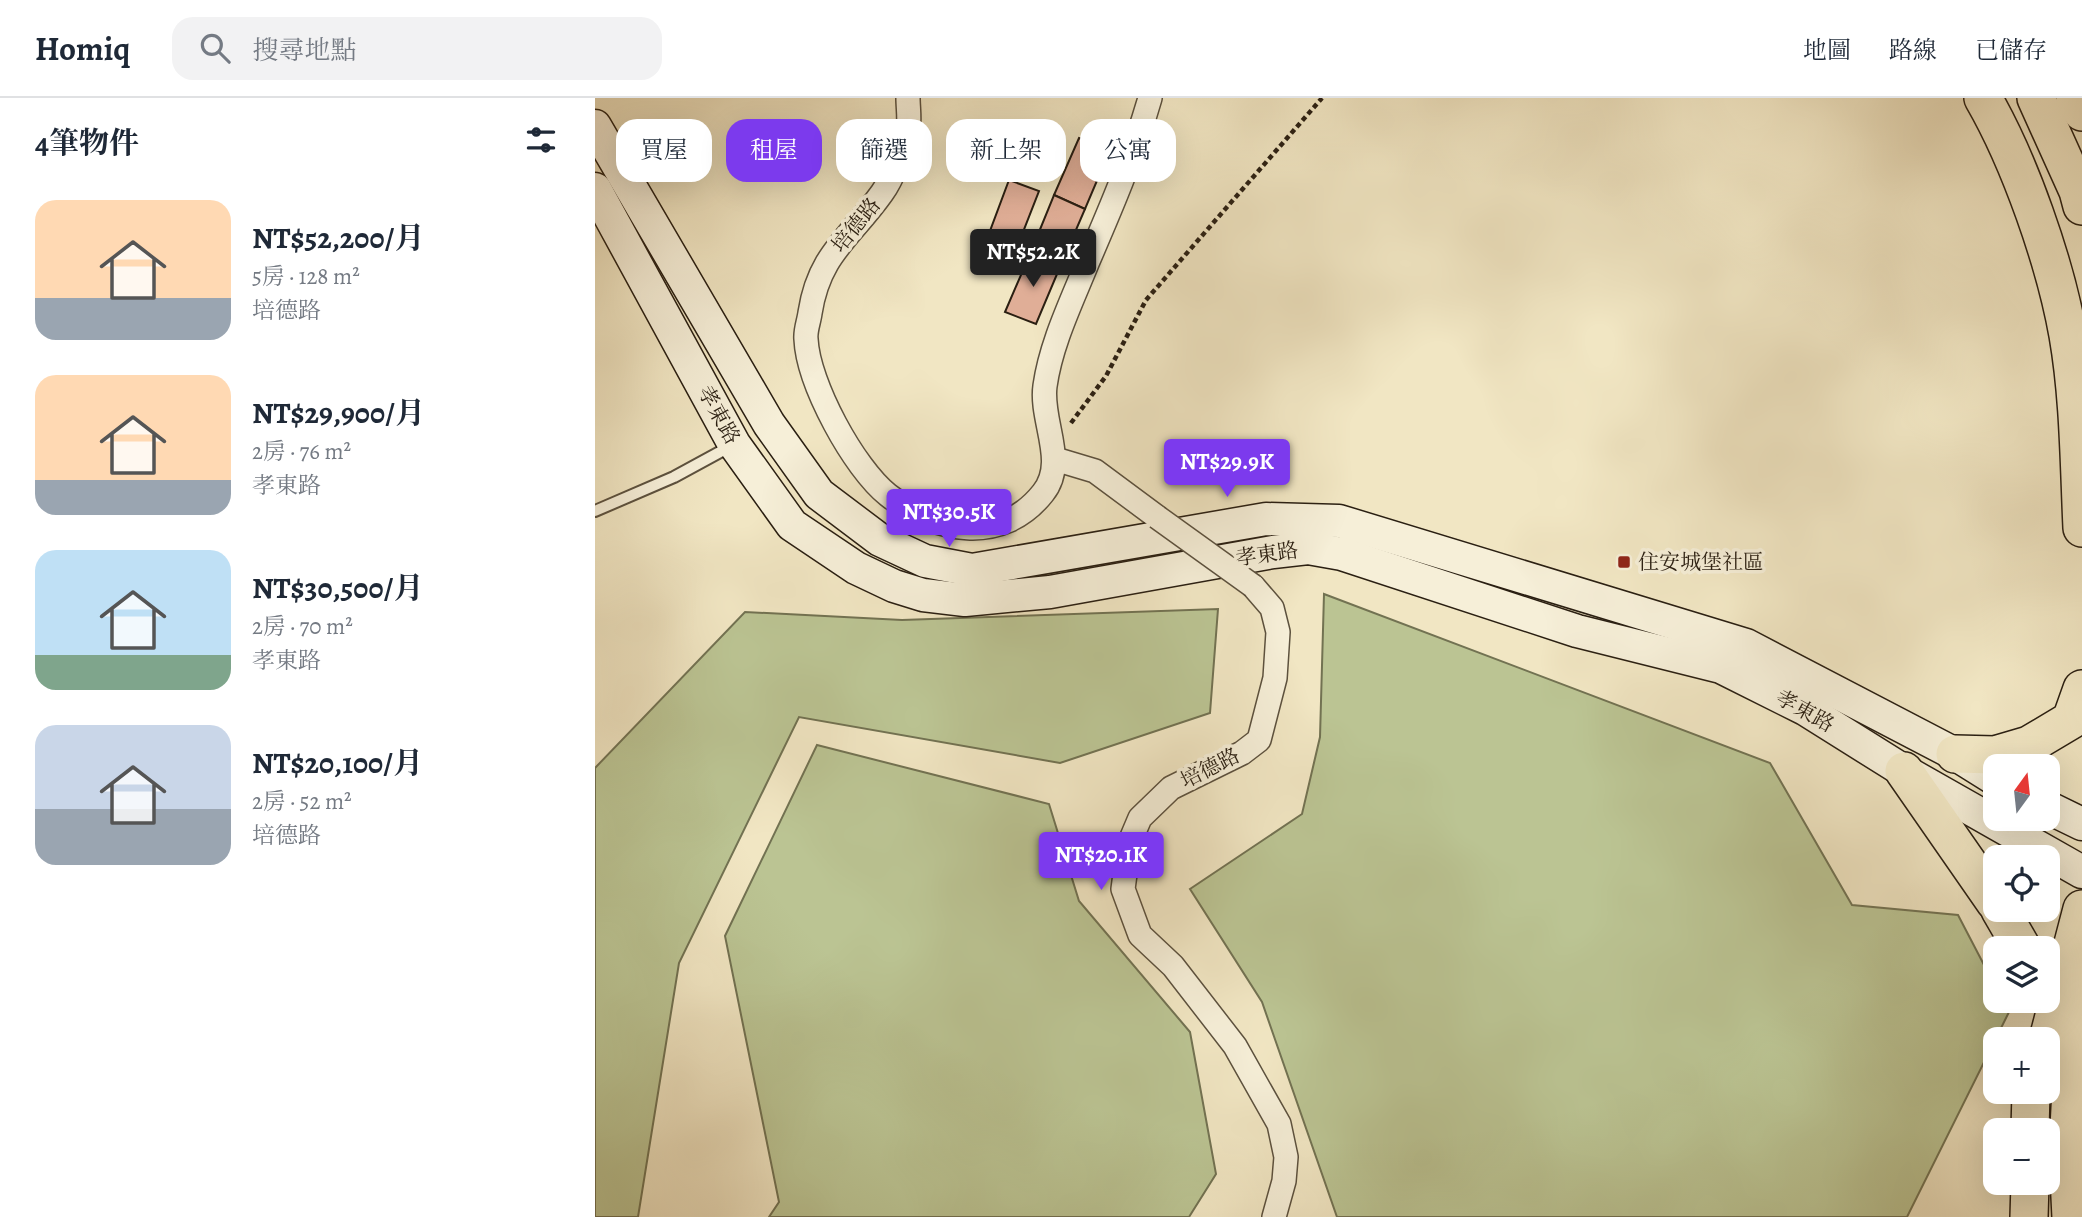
<!DOCTYPE html>
<html lang="zh-TW">
<head>
<meta charset="utf-8">
<style>
	:root { --surface:#fff; --page:#f2f2f3; --text:#1f2937; --muted:#747a83; --line:#e0e1e3; --accent:#7c3aed }
	body { margin:0; font-family:Alegreya,"Noto Serif TC",serif; background:var(--page); color:var(--text); height:100vh; display:flex; flex-direction:column; font-size:26px; white-space:nowrap }
	* { box-sizing:border-box; margin:0 }
	p { font-size:23px; color:var(--muted) }
	.icon { flex:none; width:38px; height:38px; fill:none; stroke:currentColor; stroke-width:2; stroke-linecap:round; stroke-linejoin:round }
	.map { position:relative; flex:1; overflow:hidden }
	.drawer { display:flex; flex-direction:column; background:var(--surface); width:595px }
	.drawer>* { flex:none }
	.top-card { position:absolute; left:21px; top:21px; width:665px; height:63px; display:flex; gap:14px }
	.needle { width:46px; rotate:15deg }
	.controls { position:absolute; left:1388px; top:656px; display:grid; gap:14px }
	.controls a { display:grid; place-items:center; width:77px; height:77px; border-radius:14px; background:var(--surface); box-shadow:0 7px 28px #0002; font-size:35px }
	.price { position:absolute; translate:-50% -60px; padding:0 16px; border-radius:7px; background:var(--accent); color:#fff; font-size:23px; line-height:46px; filter:drop-shadow(0 2px 4px #0008) }
	.price::after { content:''; position:absolute; left:50%; top:42px; width:21px; height:16px; margin-left:-10px; background:inherit; clip-path:polygon(0 0,100% 0,50% 100%) }
	.price.active { background:#222; color:#fff }
	ul { padding:0; list-style:none }
	li { display:flex; align-items:center; gap:21px; height:175px; padding:0 35px }
	li span { display:grid; place-items:center; flex:none; width:196px; height:140px; border-radius:21px; color:#555 }
	li>.icon { margin-inline-start:auto }
	span .icon { width:84px; height:84px; fill:#fffc; stroke-width:1 }
	li b { font-size:30px }
	h2 { display:flex; justify-content:space-between; align-items:center; height:84px; padding:0 35px; font-size:30px }
	.tag { padding:0 24px; border-radius:21px; background:var(--surface); box-shadow:0 7px 28px #0002; font-size:24px; line-height:63px }
	.tag.active { background:var(--accent); color:#fff }
	header { display:flex; align-items:center; gap:42px; box-sizing:border-box; height:98px; padding:0 35px; background:var(--surface); border-bottom:2px solid var(--line) }
	header strong { font-size:33px }
	nav { display:flex; gap:38px; margin-inline-start:auto; font-size:24px }
	.search { width:490px; height:63px; background:var(--page); display:flex; align-items:center; gap:18px; box-sizing:border-box; padding:0 24px; border-radius:21px; color:var(--muted); font-size:26px }
	main { display:flex; flex:1; min-height:0 }
	.map>svg:first-child { display:block }
</style>
</head>
<body>
<header>
<strong>Homiq</strong>
<div class="search"><svg class="icon" aria-label="search" viewBox="0 0 24 24"><circle cx="10" cy="10" r="6"/><path d="M15 15l6 6"/></svg>搜尋地點</div>
<nav><a>地圖</a><a>路線</a><a>已儲存</a></nav>
</header>
<main>
<section class="drawer">
<h2>4筆物件<svg class="icon" aria-label="filters" viewBox="0 0 24 24"><path d="M4 7h16M4 17h16"/><circle cx="9" cy="7" r="2"/><circle cx="15" cy="17" r="2"/></svg></h2>
<ul>
<li><span style="background:linear-gradient(#ffd9b3 70%,#9aa5b1 0)"><svg class="icon" aria-label="home" viewBox="0 0 24 24"><path d="M3 11l9-7 9 7M6 9v11h12V9"/></svg></span><div><b>NT$52,200/月</b><p>5房 · 128 m²</p><p>培德路</p></div></li>
<li><span style="background:linear-gradient(#ffd9b3 75%,#9aa5b1 0)"><svg class="icon" aria-label="home" viewBox="0 0 24 24"><path d="M3 11l9-7 9 7M6 9v11h12V9"/></svg></span><div><b>NT$29,900/月</b><p>2房 · 76 m²</p><p>孝東路</p></div></li>
<li><span style="background:linear-gradient(#bfe0f5 75%,#7fa58c 0)"><svg class="icon" aria-label="home" viewBox="0 0 24 24"><path d="M3 11l9-7 9 7M6 9v11h12V9"/></svg></span><div><b>NT$30,500/月</b><p>2房 · 70 m²</p><p>孝東路</p></div></li>
<li><span style="background:linear-gradient(#c9d6e8 60%,#9aa5b1 0)"><svg class="icon" aria-label="home" viewBox="0 0 24 24"><path d="M3 11l9-7 9 7M6 9v11h12V9"/></svg></span><div><b>NT$20,100/月</b><p>2房 · 52 m²</p><p>培德路</p></div></li>
</ul>
</section>
<div class="map">
<svg width="1487" height="1119" viewBox="0 0 1487 1119">
	<rect width="100%" height="100%" fill="#f1e6c3"/>
	<filter id="stains"><feTurbulence type="fractalNoise" baseFrequency=".00286" numOctaves="4"/><feColorMatrix values="0 0 0 0 .2 0 0 0 0 .09 0 0 0 0 .02 0 0 0 .5 -.17"/></filter>
	<radialGradient id="worn" r=".72"><stop offset=".6" stop-color="#630" stop-opacity="0"/><stop offset="1" stop-color="#630" stop-opacity=".3"/></radialGradient>
	<g fill="#bbc493" stroke="#727252" stroke-width="2">
		<path d="M729,496L1175,665L1257,807L1363,817L1400,888V903H1408L1414,914L1312,1119H742L667,904L595,791L707,716L725,639Z"/>
		<path d="M623,511L615,615L465,665L204,619L84,865L43,1119H0V670L150,514L307,522Z"/>
		<path d="M222,647L454,706L484,803L595,934L621,1076L594,1119H174L184,1104L130,838Z"/>
	</g>
	<g fill="#e0ae97" stroke="#2a1f12" stroke-width="2">
		<path d="M484,40L515,52L490,111L459,97Z"/>
		<path d="M414,82L444,93L421,152L392,141Z"/>
		<path d="M459,97L490,111L465,169L435,156Z"/>
		<path d="M435,156L465,169L441,226L410,214Z"/>
	</g>
	<g fill="none" stroke-linecap="round" stroke-linejoin="round">
		<g stroke="#5c513e" stroke-width="14">
			<path id="service" d="M0,413L79,379L136,348"/>
		</g>
		<g stroke="#5c513e" stroke-width="26">
			<g id="minor">
				<path d="M313,0C313,10 315,22 313,32C309,50 298,80 287,95C255,140 224,156 215,215C214,223 210,233 211,241C213,286 259,370 293,397C340,434 406,448 448,395C473,364 445,323 450,288C456,245 477,203 493,163C516,110 539,56 555,0"/>
				<path d="M460,361L500,373L562,419"/>
				<path d="M658,488L677,510L683,534L680,580L664,642L647,655L576,690L545,720L534,746L528,791L545,837L578,868L640,948L684,1026L691,1059L689,1083L679,1119"/>
			</g>
		</g>
		<g stroke="#2a1f12" stroke-width="35">
			<g id="secondary">
				<path d="M0,28L174,326L224,396L285,442L330,463L377,472L671,421L744,423L1151,547L1360,656L1400,681"/>
				<path d="M0,91L139,346L197,427L261,470L299,488L328,497L370,502L455,494L678,454L713,450L747,456L982,533L1126,569L1210,611L1309,673L1487,774"/>
				<path d="M1452,709L1487,726"/>
			</g>
		</g>
		<g stroke="#2a1f12" stroke-width="40">
			<g id="trunk">
				<path d="M1388,0C1425,64 1460,164 1473,237C1484,300 1484,366 1487,430"/>
				<path d="M1441,0L1483,93L1487,108"/>
				<path d="M1480,0L1487,14"/>
				<path d="M1360,656L1400,657L1434,647L1476,622L1487,591"/>
				<path d="M1309,673L1400,804"/>
				<path d="M1405,812L1427,850"/>
				<path d="M1452,945L1487,811"/>
				<path d="M1435,1032L1436,994"/>
				<path d="M1434,1119L1435,1085"/>
				<path d="M1476,1119C1471,1044 1475,968 1487,894"/>
			</g>
		</g>
		<path stroke="#2a1f12" stroke-width="4.5" stroke-dasharray="5 3.5" stroke-linecap="butt" d="M476,325L511,278L551,202L727,0"/>
		<use href="#service" stroke="#f6efd8" stroke-width="10"/>
		<use href="#minor" stroke="#f6efd8" stroke-width="23"/>
		<use href="#secondary" stroke="#f6efd8" stroke-width="32"/>
		<use href="#trunk" stroke="#f1e6c3" stroke-width="37"/>
		<g stroke="#5c513e" stroke-width="26" stroke-linecap="butt">
			<path id="minor-bridge" d="M562,419L658,488"/>
		</g>
		<use href="#minor-bridge" stroke="#f6efd8" stroke-width="23"/>
	</g>
	<rect fill="#8f2418" stroke="#f6efd8" stroke-width="2.5" x="1022" y="457" width="14" height="14" rx="3.5"/>
	<g text-anchor="middle" stroke-width="7" stroke-linejoin="round" paint-order="stroke">
		<g font-size="21" fill="#2a1f12" stroke="#f6efd8">
			<text transform="translate(261 127) rotate(-51)" y="7">培德路</text>
			<text transform="translate(124 317) rotate(61)" y="7">孝東路</text>
			<text transform="translate(672 456) rotate(-8)" y="7">孝東路</text>
			<text transform="translate(1210 613) rotate(29)" y="7">孝東路</text>
			<text transform="translate(615 670) rotate(-27)" y="7">培德路</text>
		</g>
		<g font-size="21" fill="#2a1f12" stroke="#f6efd8" text-anchor="start">
			<text x="1043" y="471">住安城堡社區</text>
		</g>
	</g>
	<rect width="100%" height="100%" filter="url(#stains)"/>
	<rect width="100%" height="100%" fill="url(#worn)"/>
</svg>
<div class="controls">
<a><svg class="needle" viewBox="-14 -14 28 28"><path d="M0-13l5 13h-10z" fill="#e53935"/><path d="M0 13l5-13h-10z" fill="#747a83"/></svg></a>
<a><svg class="icon" aria-label="locate" viewBox="0 0 24 24"><circle cx="12" cy="12" r="6"/><path d="M12 2v4M12 18v4M2 12h4M18 12h4"/></svg></a>
<a><svg class="icon" aria-label="layers" viewBox="0 0 24 24"><path d="M12 4l9 5-9 5-9-5zM3 14l9 5 9-5"/></svg></a>
<a>+</a>
<a>−</a>
</div>
<b class="price active" style="left:438px;top:191px">NT$52.2K</b>
<b class="price" style="left:632px;top:401px">NT$29.9K</b>
<b class="price" style="left:354px;top:451px">NT$30.5K</b>
<b class="price" style="left:506px;top:794px">NT$20.1K</b>
<div class="top-card">
<a class="tag">買屋</a>
<a class="tag active">租屋</a>
<a class="tag">篩選</a>
<a class="tag">新上架</a>
<a class="tag">公寓</a>
</div>
</div>
</main>
</body>
</html>
